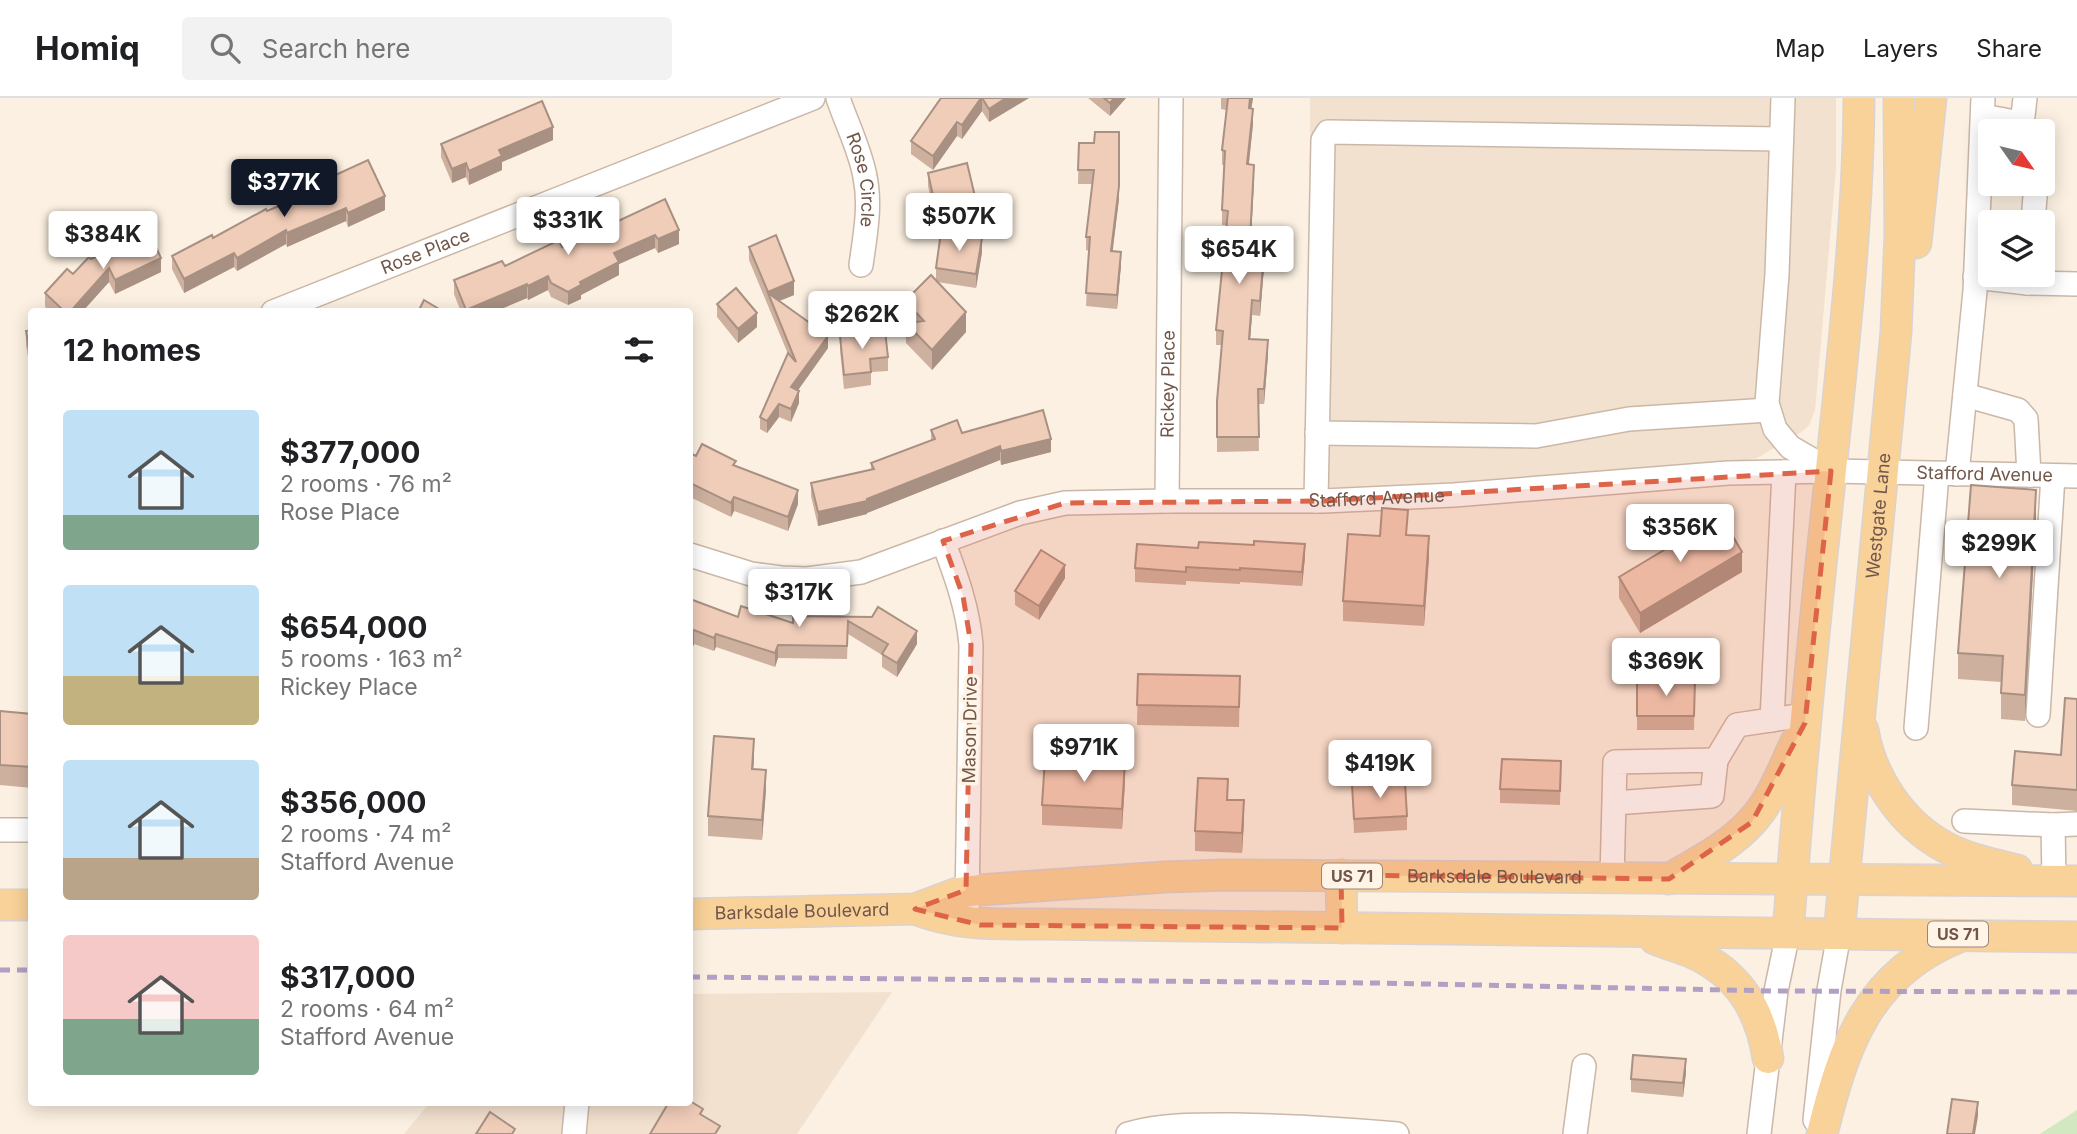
<!DOCTYPE html>
<html lang="en">
<head>
<meta charset="utf-8">
<style>
	:root { --surface:#fff; --page:#f2f2f2; --text:#202124; --muted:#757577; --line:#e0e0e0; --accent:#111827 }
	body { margin:0; font-family:Inter,sans-serif; background:var(--page); color:var(--text); height:100vh; display:flex; flex-direction:column; font-size:26px; white-space:nowrap }
	* { box-sizing:border-box; margin:0 }
	p { font-size:23px; color:var(--muted) }
	.icon { flex:none; width:38px; height:38px; fill:none; stroke:currentColor; stroke-width:2; stroke-linecap:round; stroke-linejoin:round }
	.map { position:relative; flex:1; overflow:hidden }
	.side { position:absolute; left:28px; top:210px; width:665px; height:798px; display:flex; flex-direction:column; background:var(--surface); border-radius:7px; box-shadow:0 4px 18px #0003 }
	.side>* { flex:none }
	.needle { width:46px; rotate:124deg }
	.tools { position:absolute; left:1978px; top:21px; display:grid; gap:14px }
	.tools a { display:grid; place-items:center; width:77px; height:77px; border-radius:7px; background:var(--surface); box-shadow:0 4px 18px #0003; font-size:35px }
	.price { position:absolute; translate:-50% -60px; padding:0 16px; border-radius:7px; background:#fff; color:#222; font-size:23px; line-height:46px; filter:drop-shadow(0 2px 4px #0008) }
	.price::after { content:''; position:absolute; left:50%; top:42px; width:21px; height:16px; margin-left:-10px; background:inherit; clip-path:polygon(0 0,100% 0,50% 100%) }
	.price.selected { background:var(--accent); color:#fff }
	ul { padding:0; list-style:none }
	li { display:flex; align-items:center; gap:21px; height:175px; padding:0 35px }
	li span { display:grid; place-items:center; flex:none; width:196px; height:140px; border-radius:7px; color:#555 }
	li>.icon { margin-inline-start:auto }
	span .icon { width:84px; height:84px; fill:#fffc; stroke-width:1 }
	li b { font-size:30px }
	h2 { display:flex; justify-content:space-between; align-items:center; height:84px; padding:0 35px; font-size:30px }
	header { display:flex; align-items:center; gap:42px; box-sizing:border-box; height:98px; padding:0 35px; background:var(--surface); border-bottom:2px solid var(--line) }
	header strong { font-size:33px }
	nav { display:flex; gap:38px; margin-inline-start:auto; font-size:24px }
	.search { width:490px; height:63px; background:var(--page); display:flex; align-items:center; gap:18px; box-sizing:border-box; padding:0 24px; border-radius:7px; color:var(--muted); font-size:26px }
	.map>svg:first-child { display:block }
</style>
</head>
<body>
<header>
<strong>Homiq</strong>
<div class="search"><svg class="icon" aria-label="search" viewBox="0 0 24 24"><circle cx="10" cy="10" r="6"/><path d="M15 15l6 6"/></svg>Search here</div>
<nav><a>Map</a><a>Layers</a><a>Share</a></nav>
</header>
<div class="map">
<svg width="2077" height="1036" viewBox="0 0 2077 1036">
	<rect width="100%" height="100%" fill="#fbf0e1"/>
	<g fill="#f3e1cf">
		<path d="M1310,0H1836V71L1815,313L1809,327L1803,333L1757,360L1743,363L1450,389L1310,394Z"/>
		<path d="M892,894L797,1036H404L427,1008V1005L690,1004V896Z"/>
	</g>
	<path fill="#d2e8c0" d="M2077,1012V1036H2040L2043,1034Z"/>
	<g fill="none" stroke-linecap="round" stroke-linejoin="round">
		<g stroke="#cbb7a8" stroke-width="26">
			<g id="minor">
				<path id="s1" d="M838,0C846,24 861,54 865,79C871,108 865,138 861,167"/>
				<path d="M1783,0L1777,176L1767,305L1775,331L1790,349L1831,373"/>
				<path d="M1983,18L2015,24L2023,18L2025,0"/>
				<path d="M2033,124L2036,86"/>
				<path d="M1975,179L2028,185V177"/>
				<path d="M2028,185L2077,186"/>
				<path id="s2" d="M273,214L813,0"/>
				<path d="M1965,297L2018,312L2026,321L2029,377"/>
				<path d="M1317,335L1536,338L1629,321L1768,312"/>
				<path d="M1957,376L1975,193L1983,0"/>
				<path id="s3" d="M1167,403L1171,0"/>
				<path d="M1316,403L1323,42L1328,34L1781,41"/>
				<path d="M943,443C956,478 968,510 971,547L967,808"/>
				<path id="s4" d="M690,457L751,476L781,480L807,481L861,474L1020,415L1065,405L1167,403H1323L1454,397L1728,375L1831,373L2077,378"/>
				<path d="M2038,617L2053,378"/>
				<path d="M1772,622L1784,374"/>
				<path d="M1916,630L1937,376"/>
				<path d="M1716,662L1737,627L1805,617"/>
				<path d="M1964,723L2053,727L2077,726"/>
				<path d="M2053,727L2054,783"/>
				<path d="M0,732H32"/>
				<path d="M1612,780L1615,664L1716,662L1712,698L1614,705"/>
				<path d="M1815,1022L1829,892L1839,836"/>
				<path d="M574,1036L577,1004"/>
				<path d="M1128,1036C1164,1026 1199,1027 1235,1027C1290,1028 1343,1031 1397,1036"/>
				<path d="M1575,1036L1584,968"/>
				<path d="M1759,1036L1776,893L1788,835"/>
			</g>
		</g>
		<g stroke="#dad3d0" stroke-width="33">
			<g id="major">
				<path d="M1916,145L1931,0"/>
				<path d="M1863,632C1871,680 1902,726 1945,749C1967,761 1993,766 2017,772"/>
				<path d="M1341,777L1342,830"/>
				<path d="M1669,781C1698,764 1732,747 1754,721C1773,699 1783,671 1796,644"/>
				<path d="M0,807H32"/>
				<path d="M915,811C957,828 998,826 1043,826L2077,839"/>
				<path id="s5" d="M690,816L915,811L958,795L979,792L1165,779L1225,777L2077,783"/>
				<path d="M1788,835C1799,687 1813,539 1829,391C1842,261 1858,131 1859,0"/>
				<path id="s6" d="M1839,836L1896,234L1900,137L1899,0"/>
				<path d="M1655,841C1667,846 1679,849 1691,854C1738,875 1760,910 1768,960"/>
				<path d="M1822,1036C1844,947 1867,876 1959,839"/>
			</g>
		</g>
		<use href="#minor" stroke="#fff" stroke-width="23"/>
		<use href="#major" stroke="#f9d29a" stroke-width="30"/>
		<g stroke="#b2a0c4" stroke-width="5" stroke-dasharray="10 7" stroke-linecap="butt">
			<path d="M0,872H32"/>
			<path d="M690,879L1377,885L1776,893L2077,894"/>
		</g>
	</g>
	<g fill="#ceb09f">
		<path d="M941,0H1029L989,24L982,13L962,41L957,38L933,72L911,56V43Z"/>
		<path d="M1088,0H1126L1110,18Z"/>
		<path d="M1221,0H1253L1251,11L1253,26L1249,66L1254,82L1251,141L1265,157L1260,218L1252,217L1250,241L1268,257L1264,306H1258L1259,353L1217,354V303L1222,247H1216V232L1226,127H1222V112L1224,67H1222V52L1226,12L1221,11Z"/>
		<path d="M553,42L502,64V72L469,87L466,79L452,85L441,59V46Z"/>
		<path d="M1079,45L1119,101L1112,153L1121,167L1117,211L1086,208L1089,153L1086,152V139L1093,86H1078Z"/>
		<path d="M928,75L977,121L937,130L928,88Z"/>
		<path d="M331,79L385,112L348,129L346,123L287,149L286,146L237,173L234,169L184,195L172,171V158L213,140L267,113L331,86Z"/>
		<path d="M665,101L679,146L658,155L655,150L619,166V177L581,197V201L568,207L551,199L548,192L528,202L527,200L494,214H461L454,196V182L505,168L562,149Z"/>
		<path d="M749,149L794,197L779,203L828,250L798,292L799,305L791,324L779,319L767,335L760,331V319L788,256L749,162Z"/>
		<path d="M982,154L976,190L937,184L966,234L932,272L906,245L905,203L936,183V170Z"/>
		<path d="M91,161L161,174L115,196L109,184L82,214H51L45,209V195L73,176Z"/>
		<path d="M717,206L757,229L738,245L717,219Z"/>
		<path d="M32,232V281L26,247V233Z"/>
		<path d="M840,238L888,259V273L871,274V287L844,291L840,252Z"/>
		<path d="M931,332L962,335L1051,354L1001,367L1000,362L867,415V416L818,428L811,398V385L871,371V365L931,343Z"/>
		<path d="M690,355L736,368L798,406L788,433L734,413L731,419L690,399Z"/>
		<path d="M2036,418L2025,623L2001,621V584L1958,581V555Z"/>
		<path d="M1407,437L1429,459L1424,528L1343,523V503L1380,438Z"/>
		<path d="M1305,459L1302,488L1240,484V486L1186,483V487L1135,484V470Z"/>
		<path d="M1742,474L1640,535L1619,500V479Z"/>
		<path d="M1065,480L1039,522L1015,507V493Z"/>
		<path d="M690,501L738,519L793,525L872,519L917,546L897,579L882,569V557L848,536L847,561L778,560L775,569L716,549L714,553L694,546L690,557Z"/>
		<path d="M1138,576L1240,578L1239,629L1137,627Z"/>
		<path d="M1637,582L1695,583L1694,632H1637Z"/>
		<path d="M2077,601V713L2012,707V687L2061,657Z"/>
		<path d="M0,613L32,616V690L0,687Z"/>
		<path d="M754,661L753,671L766,692L762,742L708,738V718Z"/>
		<path d="M1561,663L1560,707L1500,705V691Z"/>
		<path d="M1125,684L1122,731L1042,727V707Z"/>
		<path d="M1352,687L1407,718V732L1354,735Z"/>
		<path d="M1228,702L1244,723L1242,755L1195,753V733Z"/>
		<path d="M1686,975L1683,999L1631,994V981Z"/>
	</g>
	<g fill="#a89082">
		<path d="M982,0V13L962,41V27Z"/>
		<path d="M1006,0H1029L989,24V11Z"/>
		<path d="M1114,0H1126L1110,18V5Z"/>
		<path d="M1250,0H1253L1249,25V10Z"/>
		<path d="M1253,11V26L1247,81V66Z"/>
		<path d="M957,24V38L933,72V58Z"/>
		<path d="M553,29V42L502,64V72L469,87V73L499,52Z"/>
		<path d="M1119,48V101L1111,167V153Z"/>
		<path d="M466,65V79L452,85V71Z"/>
		<path d="M1254,67V82L1250,156V141Z"/>
		<path d="M385,98V112L348,129V115Z"/>
		<path d="M977,107V121L937,130V116Z"/>
		<path d="M346,110V123L287,149V135Z"/>
		<path d="M286,132V146L237,173V160Z"/>
		<path d="M679,132V146L658,155V141Z"/>
		<path d="M655,137V150L619,166V177L581,197V201L568,207V194L614,155Z"/>
		<path d="M982,140V154L976,190V176Z"/>
		<path d="M1265,143V157L1260,218V203Z"/>
		<path d="M1121,154V167L1117,211V197Z"/>
		<path d="M234,155V169L184,195V181Z"/>
		<path d="M161,160V174L115,196V182Z"/>
		<path d="M109,170V184L82,214H70Z"/>
		<path d="M548,178V192L528,202V188Z"/>
		<path d="M794,183V197L772,206L768,194Z"/>
		<path d="M527,186V200L494,214H466V212Z"/>
		<path d="M1252,202V217L1249,256V241Z"/>
		<path d="M966,214V234L932,272V252Z"/>
		<path d="M757,215V229L738,245V231Z"/>
		<path d="M828,238V250L791,302V289Z"/>
		<path d="M1268,242V257L1264,306V291Z"/>
		<path d="M799,293V305L791,324V311Z"/>
		<path d="M779,306V319L767,335V323Z"/>
		<path d="M1051,341V354L1001,367V353Z"/>
		<path d="M1000,348V362L867,415V416L818,428V414L867,401Z"/>
		<path d="M798,392V406L788,433V419Z"/>
		<path d="M2036,392V418L2025,623V597Z"/>
		<path d="M734,399V413L731,419V405Z"/>
		<path d="M1429,438V459L1424,528V508Z"/>
		<path d="M1305,446V459L1302,488V474Z"/>
		<path d="M1742,454V474L1640,535V515Z"/>
		<path d="M1065,467V480L1039,522V508Z"/>
		<path d="M694,532V546L690,557V543Z"/>
		<path d="M917,533V546L897,579V565Z"/>
		<path d="M716,536V549L714,553V540Z"/>
		<path d="M778,547V560L775,569V555Z"/>
		<path d="M754,641V661L752,691V671Z"/>
		<path d="M1125,664V684L1122,731V711Z"/>
		<path d="M766,672V692L762,742V722Z"/>
		<path d="M1244,702V723L1242,755V735Z"/>
		<path d="M1686,961V975L1683,999V985Z"/>
		<path d="M1978,1004V1018L1975,1036H1973Z"/>
	</g>
	<g fill="#f0cdb9" stroke="#a89082" stroke-width="2">
		<path d="M941,0H981L962,27L957,24L933,58L911,43Z"/>
		<path d="M982,0H1006L989,11Z"/>
		<path d="M1104,0H1114L1110,5Z"/>
		<path d="M1228,0H1250L1249,10L1253,11L1247,66L1254,67L1250,141L1265,143L1260,203L1252,202L1249,241L1268,242L1264,291H1258L1259,339H1217V303L1223,233L1216,232L1228,113L1222,112L1225,53L1222,52Z"/>
		<path d="M542,3L553,29L499,52L502,58L469,73L466,65L452,71L441,46Z"/>
		<path d="M1095,34H1119V88L1111,153L1121,154L1117,197L1086,195L1090,139H1086L1094,72H1078L1079,45H1094Z"/>
		<path d="M368,62L385,98L348,115L346,110L287,135L286,132L237,160L234,155L184,181L172,158L212,137L213,140L266,111L267,113L334,85L331,79Z"/>
		<path d="M967,65L977,107L937,116L928,75Z"/>
		<path d="M665,101L679,132L658,141L655,137L614,155L619,164L580,184L581,187L568,194L551,185L548,178L528,188L527,186L466,212L454,182L502,163L505,168L559,142L562,149L612,122L614,125Z"/>
		<path d="M149,134L161,160L115,182L109,170L70,214H65L45,195L67,171L73,176L89,159L91,161Z"/>
		<path d="M941,134L982,140L976,176L936,170Z"/>
		<path d="M776,137L794,183L768,194L749,149Z"/>
		<path d="M931,177L966,214L932,252L906,225L924,223L905,203Z"/>
		<path d="M736,190L757,215L738,231L717,206Z"/>
		<path d="M768,195L828,238L791,289L799,293L791,311L779,306L767,323L760,319L788,255L796,264Z"/>
		<path d="M424,202L444,214H418Z"/>
		<path d="M32,232V268L26,233Z"/>
		<path d="M885,233L888,259L870,261L871,274L844,277L840,238Z"/>
		<path d="M1043,312L1051,341L1001,353L1000,348L867,401V403L818,414L811,385L874,371L871,365L935,341L931,332L957,322L962,335Z"/>
		<path d="M702,346L736,363L733,367L798,392L788,419L734,399L731,405L690,385V355L696,358Z"/>
		<path d="M1971,387L2036,392L2025,597L2001,595L2003,558L1958,555Z"/>
		<path d="M1382,410L1408,412L1406,437L1429,438L1424,508L1343,503L1348,436L1380,438Z"/>
		<path d="M1721,418L1742,454L1640,515L1619,479Z"/>
		<path d="M1254,443L1305,446L1302,474L1240,470V472L1186,469V474L1135,470L1137,446L1198,450L1199,444L1254,447Z"/>
		<path d="M1041,452L1065,467L1039,508L1015,493Z"/>
		<path d="M690,501L738,519L741,508L793,525V518L872,519L878,509L917,533L897,565L882,556L888,546L848,523L847,548L778,547L775,555L716,536L714,540L694,532L690,543Z"/>
		<path d="M1138,576L1240,578L1239,609L1137,607Z"/>
		<path d="M1637,582L1695,583L1694,618H1637Z"/>
		<path d="M2065,600L2077,601V692L2012,687L2015,653L2061,657Z"/>
		<path d="M0,613L32,616V669L0,667Z"/>
		<path d="M714,638L754,641L752,671L766,672L762,722L708,718Z"/>
		<path d="M1045,660L1125,664L1122,711L1042,707Z"/>
		<path d="M1502,661L1561,663L1560,693L1500,691Z"/>
		<path d="M1198,680L1228,681L1227,702H1244L1242,735L1195,733Z"/>
		<path d="M1405,684L1407,718L1354,721L1352,687Z"/>
		<path d="M1633,957L1686,961L1683,985L1631,981Z"/>
		<path d="M1952,1001L1978,1004L1973,1036H1947Z"/>
		<path d="M690,1003L703,1011L700,1016L720,1028L715,1036H650L669,1004H690Z"/>
		<path d="M490,1014L515,1031L512,1036H476Z"/>
	</g>
	<path fill="#dd6448" fill-opacity="0.2" stroke="#dd6448" stroke-width="5" stroke-dasharray="14 9" stroke-linejoin="round" d="M1831,373L1805,625L1752,724L1669,781L1341,777L1342,830L980,827L915,811L966,792L971,547L963,498L943,443L1065,405L1323,403Z"/>
	<g text-anchor="middle" stroke-width="7" stroke-linejoin="round" paint-order="stroke">
		<g fill="#fff4e6" stroke="#9c8578" stroke-width="2">
			<rect x="1322" y="765.5" width="60" height="25" rx="5"/>
			<rect x="1928" y="823.5" width="60" height="25" rx="5"/>
		</g>
		<g font-size="16" font-weight="bold" fill="#715649">
			<text x="1352" y="784">US 71</text>
			<text x="1958" y="842">US 71</text>
		</g>
		<g font-size="18" fill="#715649" stroke="#fff4e6">
			<text dy="6" stroke="none"><textPath href="#s1" startOffset="86">Rose Circle</textPath></text>
			<text dy="6" stroke="none"><textPath href="#s2" startOffset="164">Rose Place</textPath></text>
			<text dy="6" stroke="none"><textPath href="#s3" startOffset="117">Rickey Place</textPath></text>
			<text dy="6" stroke="none"><textPath href="#s4" startOffset="1311">Stafford Avenue</textPath></text>
			<text dy="6" stroke="none"><textPath href="#s4" startOffset="702">Stafford Avenue</textPath></text>
			<text dy="6" stroke="none"><textPath href="#s6" startOffset="420">Westgate Lane</textPath></text>
			<text transform="translate(970 632) rotate(-89)" y="6">Mason Drive</text>
			<text dy="6" stroke="none"><textPath href="#s5" startOffset="808">Barksdale Boulevard</textPath></text>
			<text dy="6" stroke="none"><textPath href="#s5" startOffset="112">Barksdale Boulevard</textPath></text>
		</g>
	</g>
</svg>
<div class="tools">
<a><svg class="needle" viewBox="-14 -14 28 28"><path d="M0-13l5 13h-10z" fill="#e53935"/><path d="M0 13l5-13h-10z" fill="#757577"/></svg></a>
<a><svg class="icon" aria-label="layers" viewBox="0 0 24 24"><path d="M12 4l9 5-9 5-9-5zM3 14l9 5 9-5"/></svg></a>
</div>
<b class="price selected" style="left:284px;top:121px">$377K</b>
<b class="price" style="left:959px;top:155px">$507K</b>
<b class="price" style="left:568px;top:159px">$331K</b>
<b class="price" style="left:103px;top:173px">$384K</b>
<b class="price" style="left:1239px;top:188px">$654K</b>
<b class="price" style="left:862px;top:253px">$262K</b>
<b class="price" style="left:1680px;top:466px">$356K</b>
<b class="price" style="left:1999px;top:482px">$299K</b>
<b class="price" style="left:799px;top:531px">$317K</b>
<b class="price" style="left:1666px;top:600px">$369K</b>
<b class="price" style="left:1084px;top:686px">$971K</b>
<b class="price" style="left:1380px;top:702px">$419K</b>
<section class="side">
<h2>12 homes<svg class="icon" aria-label="filters" viewBox="0 0 24 24"><path d="M4 7h16M4 17h16"/><circle cx="9" cy="7" r="2"/><circle cx="15" cy="17" r="2"/></svg></h2>
<ul>
<li><span style="background:linear-gradient(#bfe0f5 75%,#7fa58c 0)"><svg class="icon" aria-label="home" viewBox="0 0 24 24"><path d="M3 11l9-7 9 7M6 9v11h12V9"/></svg></span><div><b>$377,000</b><p>2 rooms · 76 m²</p><p>Rose Place</p></div></li>
<li><span style="background:linear-gradient(#bfe0f5 65%,#c2b280 0)"><svg class="icon" aria-label="home" viewBox="0 0 24 24"><path d="M3 11l9-7 9 7M6 9v11h12V9"/></svg></span><div><b>$654,000</b><p>5 rooms · 163 m²</p><p>Rickey Place</p></div></li>
<li><span style="background:linear-gradient(#bfe0f5 70%,#b9a48a 0)"><svg class="icon" aria-label="home" viewBox="0 0 24 24"><path d="M3 11l9-7 9 7M6 9v11h12V9"/></svg></span><div><b>$356,000</b><p>2 rooms · 74 m²</p><p>Stafford Avenue</p></div></li>
<li><span style="background:linear-gradient(#f6c9c9 60%,#7fa58c 0)"><svg class="icon" aria-label="home" viewBox="0 0 24 24"><path d="M3 11l9-7 9 7M6 9v11h12V9"/></svg></span><div><b>$317,000</b><p>2 rooms · 64 m²</p><p>Stafford Avenue</p></div></li>
</ul>
</section>
</div>
</body>
</html>
